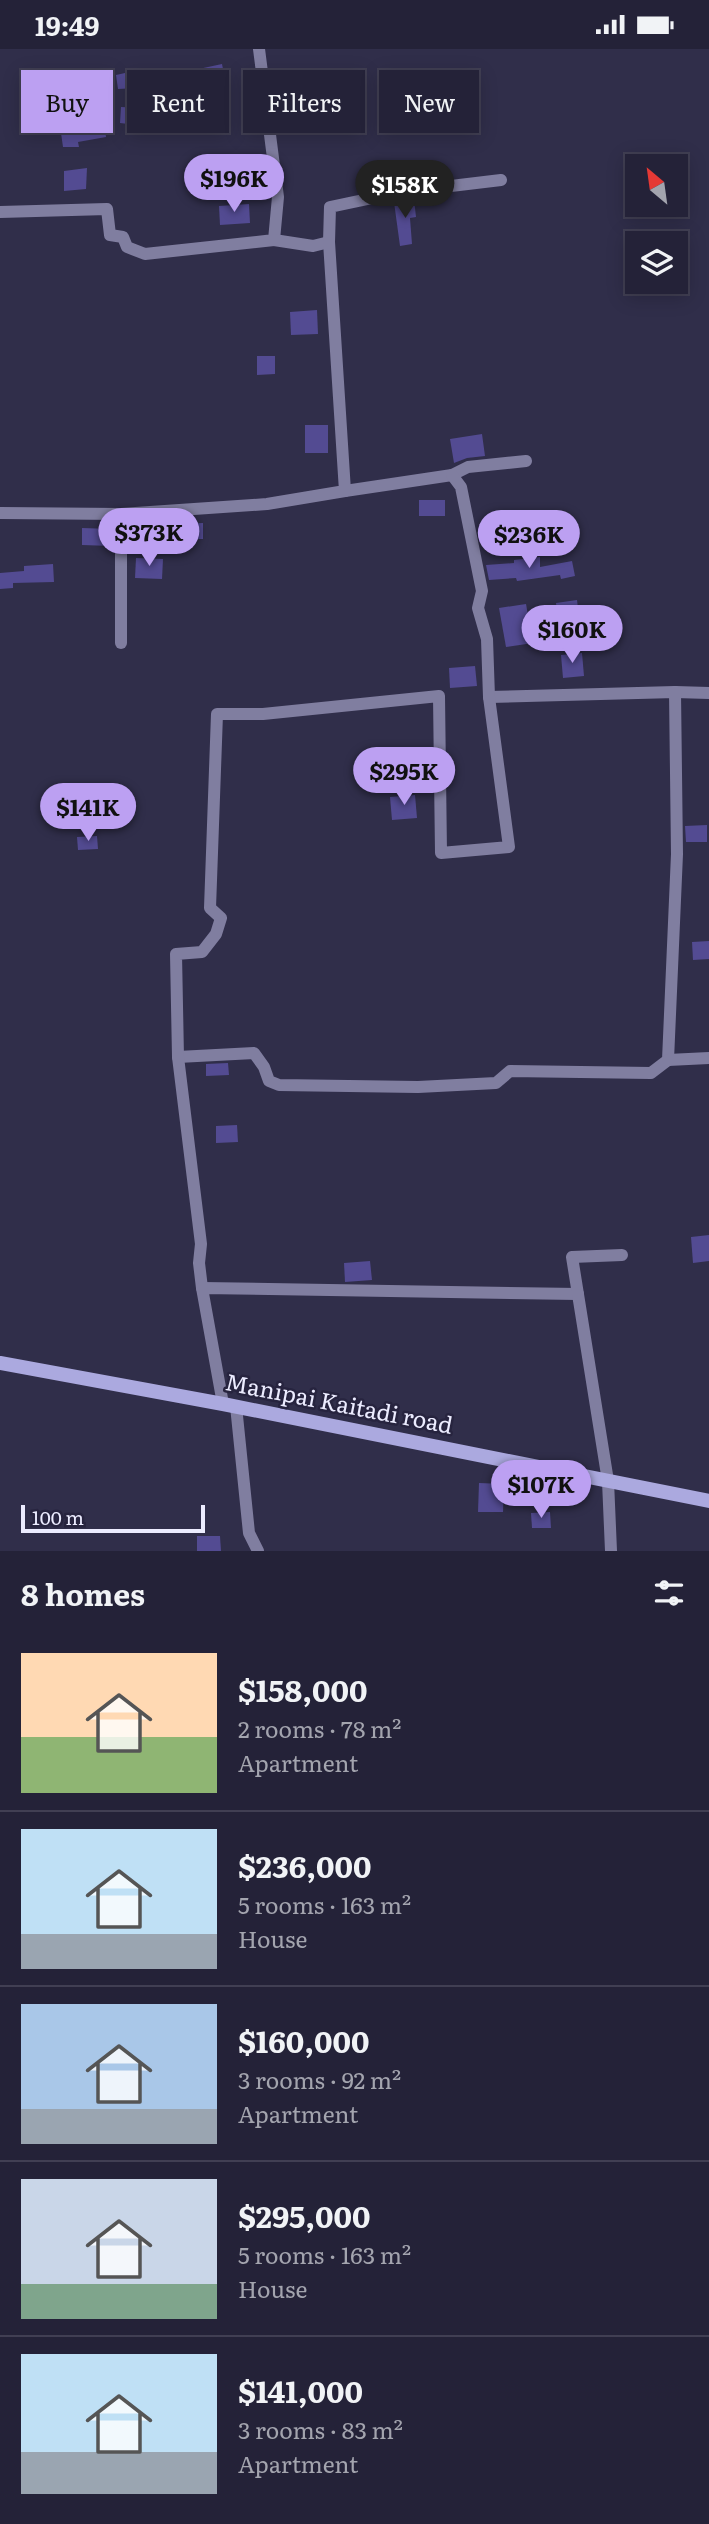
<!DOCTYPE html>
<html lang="en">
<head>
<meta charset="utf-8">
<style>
	:root { --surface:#242238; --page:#2c2a40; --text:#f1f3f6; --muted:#a3a4ae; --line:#413f53; --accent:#bca0f2 }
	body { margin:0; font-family:Literata,serif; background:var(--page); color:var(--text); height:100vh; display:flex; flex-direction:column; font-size:26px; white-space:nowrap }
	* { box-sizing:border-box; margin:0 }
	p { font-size:23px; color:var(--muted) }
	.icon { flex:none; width:38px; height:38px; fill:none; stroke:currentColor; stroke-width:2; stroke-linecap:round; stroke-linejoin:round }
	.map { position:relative; height:1502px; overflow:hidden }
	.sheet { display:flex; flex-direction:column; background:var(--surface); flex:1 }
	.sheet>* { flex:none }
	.guide { position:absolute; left:21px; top:21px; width:668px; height:63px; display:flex; gap:14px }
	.needle { width:46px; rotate:331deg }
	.fabs { position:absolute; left:625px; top:105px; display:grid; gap:14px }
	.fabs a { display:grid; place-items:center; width:63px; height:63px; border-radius:0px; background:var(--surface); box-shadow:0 4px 18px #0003,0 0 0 2px var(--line); font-size:35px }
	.scale { position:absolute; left:21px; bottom:18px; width:184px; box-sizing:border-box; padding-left:7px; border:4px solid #ececff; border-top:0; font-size:19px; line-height:24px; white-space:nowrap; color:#ececff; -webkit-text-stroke:5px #27243f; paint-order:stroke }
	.price { position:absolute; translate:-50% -60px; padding:0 16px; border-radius:24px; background:var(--accent); color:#111; font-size:23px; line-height:46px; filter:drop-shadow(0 2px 4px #0008) }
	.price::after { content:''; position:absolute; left:50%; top:42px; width:21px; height:16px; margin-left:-10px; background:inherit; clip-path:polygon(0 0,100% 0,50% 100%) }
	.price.selected { background:#222; color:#fff }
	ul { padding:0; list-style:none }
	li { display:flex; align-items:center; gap:21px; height:175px; padding:0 21px }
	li+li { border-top:2px solid var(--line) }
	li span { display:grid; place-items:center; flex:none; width:196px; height:140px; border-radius:0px; color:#555 }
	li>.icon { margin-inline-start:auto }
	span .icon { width:84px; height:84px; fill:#fffc; stroke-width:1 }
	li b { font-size:30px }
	h2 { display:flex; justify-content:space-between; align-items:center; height:84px; padding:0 21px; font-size:30px }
	.chip { padding:0 24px; border-radius:0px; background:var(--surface); box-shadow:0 4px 18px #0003,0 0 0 2px var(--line); font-size:24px; line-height:63px }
	.chip.selected { background:var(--accent); color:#111 }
	.status { display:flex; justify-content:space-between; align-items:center; height:49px; padding:0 35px; background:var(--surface); direction:ltr }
	.status svg { height:19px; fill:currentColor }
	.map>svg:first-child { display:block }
</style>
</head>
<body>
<div class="status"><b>19:49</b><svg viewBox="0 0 49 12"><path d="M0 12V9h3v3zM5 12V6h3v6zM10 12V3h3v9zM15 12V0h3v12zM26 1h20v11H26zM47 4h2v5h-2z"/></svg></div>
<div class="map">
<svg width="709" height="1502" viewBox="0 0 709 1502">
	<rect width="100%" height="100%" fill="#302e4a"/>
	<g fill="#534b92">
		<path d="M222,15L226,35L199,40L194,21Z"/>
		<path d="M134,22L137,39L118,40L116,26Z"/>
		<path d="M121,58L142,59L145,77L120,74Z"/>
		<path d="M104,73L106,88L78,93L79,98H63L60,77L82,80Z"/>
		<path d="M87,119L86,140L64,142V122Z"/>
		<path d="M414,150L416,168L410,169L412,195L400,197L394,153Z"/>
		<path d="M249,155L250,174L220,176L219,157Z"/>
		<path d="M317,261L318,285L291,286L290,263Z"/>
		<path d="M257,307H275V325L257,326Z"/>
		<rect x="305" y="376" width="23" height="28"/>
		<path d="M482,385L485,407L467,409L454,414L450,390Z"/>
		<rect x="419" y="451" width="26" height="16"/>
		<path d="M203,474V490H177V475Z"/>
		<path d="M82,479L112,480L111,497L82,496Z"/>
		<path d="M540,508V518L572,512L575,527L561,530L560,526L517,532L516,529L489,531L486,516L514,514V511Z"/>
		<path d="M136,509L163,510L162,530L135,529Z"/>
		<path d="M53,515L54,533L13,534V539L0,540V524L24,522V517Z"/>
		<path d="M577,551L579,568L558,571L556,554Z"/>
		<path d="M526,555L533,594L506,598L499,559Z"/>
		<path d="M582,604L584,627L563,629L561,606Z"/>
		<path d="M475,617L477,637L450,639L449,619Z"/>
		<path d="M415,746L417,769L392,771L390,748Z"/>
		<path d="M707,776V793H686L685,777Z"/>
		<path d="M97,787L98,800L78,801L77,788Z"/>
		<path d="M709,892V910L693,911L692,893Z"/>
		<path d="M228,1014L229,1026L206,1027V1015Z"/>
		<path d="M237,1076L238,1093L216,1094V1077Z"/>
		<path d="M709,1186V1212L693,1214L691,1188Z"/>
		<path d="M370,1212L372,1231L345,1233L344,1214Z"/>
		<path d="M479,1434L504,1435L503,1463H478Z"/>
		<path d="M550,1463L551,1479H532L531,1464Z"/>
		<path d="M197,1487H220L221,1502H197Z"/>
	</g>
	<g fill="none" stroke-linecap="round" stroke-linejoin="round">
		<g stroke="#807ea0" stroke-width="12">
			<path d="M0,163L107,160L110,186L123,188L127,198L145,205L274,191L278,148L259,0"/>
			<path d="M274,191L313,197L329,193"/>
			<path d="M345,442L452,426L468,418L526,412"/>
			<path d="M0,464L121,465L267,455L345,442L329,193L330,158L401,143L501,131"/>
			<path d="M121,594V465"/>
			<path d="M675,643L709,644"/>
			<path d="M178,1008L254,1004L264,1018L269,1032L279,1036L418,1038L496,1034L510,1022L651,1024L668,1011L677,805L675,643L489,648"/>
			<path d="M668,1011L709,1009"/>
			<path d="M202,1239L199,1214L201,1195L178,1008L176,905L202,903L216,885L221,869L210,859L217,665H263L439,647L441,804L509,798L489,648L487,590L478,559L482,542L461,438L452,426"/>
			<path d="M223,1355L202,1239L578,1245"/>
			<path d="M236,1357L249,1484L258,1502"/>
			<path d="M611,1502L608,1432L572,1208L622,1206"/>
		</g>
		<path stroke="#aba9df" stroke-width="14" d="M0,1314L223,1355L709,1452"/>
	</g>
	<g text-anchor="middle" stroke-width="5" stroke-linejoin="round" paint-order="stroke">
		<g font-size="23" fill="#ececff" stroke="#27243f">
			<text transform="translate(339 1355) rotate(11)" y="8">Manipai Kaitadi road</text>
		</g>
	</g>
</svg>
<div class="fabs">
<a><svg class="needle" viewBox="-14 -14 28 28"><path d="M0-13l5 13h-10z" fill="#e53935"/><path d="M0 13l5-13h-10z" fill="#a3a4ae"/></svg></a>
<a><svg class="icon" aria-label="layers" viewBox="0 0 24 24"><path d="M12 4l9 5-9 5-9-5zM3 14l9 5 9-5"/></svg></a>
</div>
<div class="scale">100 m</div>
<b class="price" style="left:234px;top:165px">$196K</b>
<b class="price selected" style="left:405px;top:171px">$158K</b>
<b class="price" style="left:149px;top:519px">$373K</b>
<b class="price" style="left:529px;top:521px">$236K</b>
<b class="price" style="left:572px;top:616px">$160K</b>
<b class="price" style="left:404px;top:758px">$295K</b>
<b class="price" style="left:88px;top:794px">$141K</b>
<b class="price" style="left:541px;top:1471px">$107K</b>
<div class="guide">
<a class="chip selected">Buy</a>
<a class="chip">Rent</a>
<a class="chip">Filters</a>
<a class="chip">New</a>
</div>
</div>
<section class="sheet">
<h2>8 homes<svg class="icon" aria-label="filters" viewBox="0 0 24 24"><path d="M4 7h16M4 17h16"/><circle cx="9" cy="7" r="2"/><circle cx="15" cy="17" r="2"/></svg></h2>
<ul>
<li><span style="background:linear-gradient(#ffd9b3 60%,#8fb573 0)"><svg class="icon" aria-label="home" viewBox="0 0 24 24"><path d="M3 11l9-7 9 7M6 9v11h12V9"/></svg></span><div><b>$158,000</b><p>2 rooms · 78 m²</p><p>Apartment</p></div></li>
<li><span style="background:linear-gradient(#bfe0f5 75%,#9aa5b1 0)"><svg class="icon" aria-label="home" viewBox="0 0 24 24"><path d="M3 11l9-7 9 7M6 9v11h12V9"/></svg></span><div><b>$236,000</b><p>5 rooms · 163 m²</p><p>House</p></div></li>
<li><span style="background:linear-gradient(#a9c7e8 75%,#9aa5b1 0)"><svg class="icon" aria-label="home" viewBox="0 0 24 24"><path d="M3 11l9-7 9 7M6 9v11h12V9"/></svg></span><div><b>$160,000</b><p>3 rooms · 92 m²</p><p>Apartment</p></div></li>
<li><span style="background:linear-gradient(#c9d6e8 75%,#7fa58c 0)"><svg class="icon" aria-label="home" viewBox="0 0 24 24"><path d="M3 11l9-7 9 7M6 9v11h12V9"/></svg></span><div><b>$295,000</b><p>5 rooms · 163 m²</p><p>House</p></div></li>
<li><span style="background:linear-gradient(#bfe0f5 70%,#9aa5b1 0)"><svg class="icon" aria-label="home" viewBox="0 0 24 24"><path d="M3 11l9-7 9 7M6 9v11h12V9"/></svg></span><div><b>$141,000</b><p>3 rooms · 83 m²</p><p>Apartment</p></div></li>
</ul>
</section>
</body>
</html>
